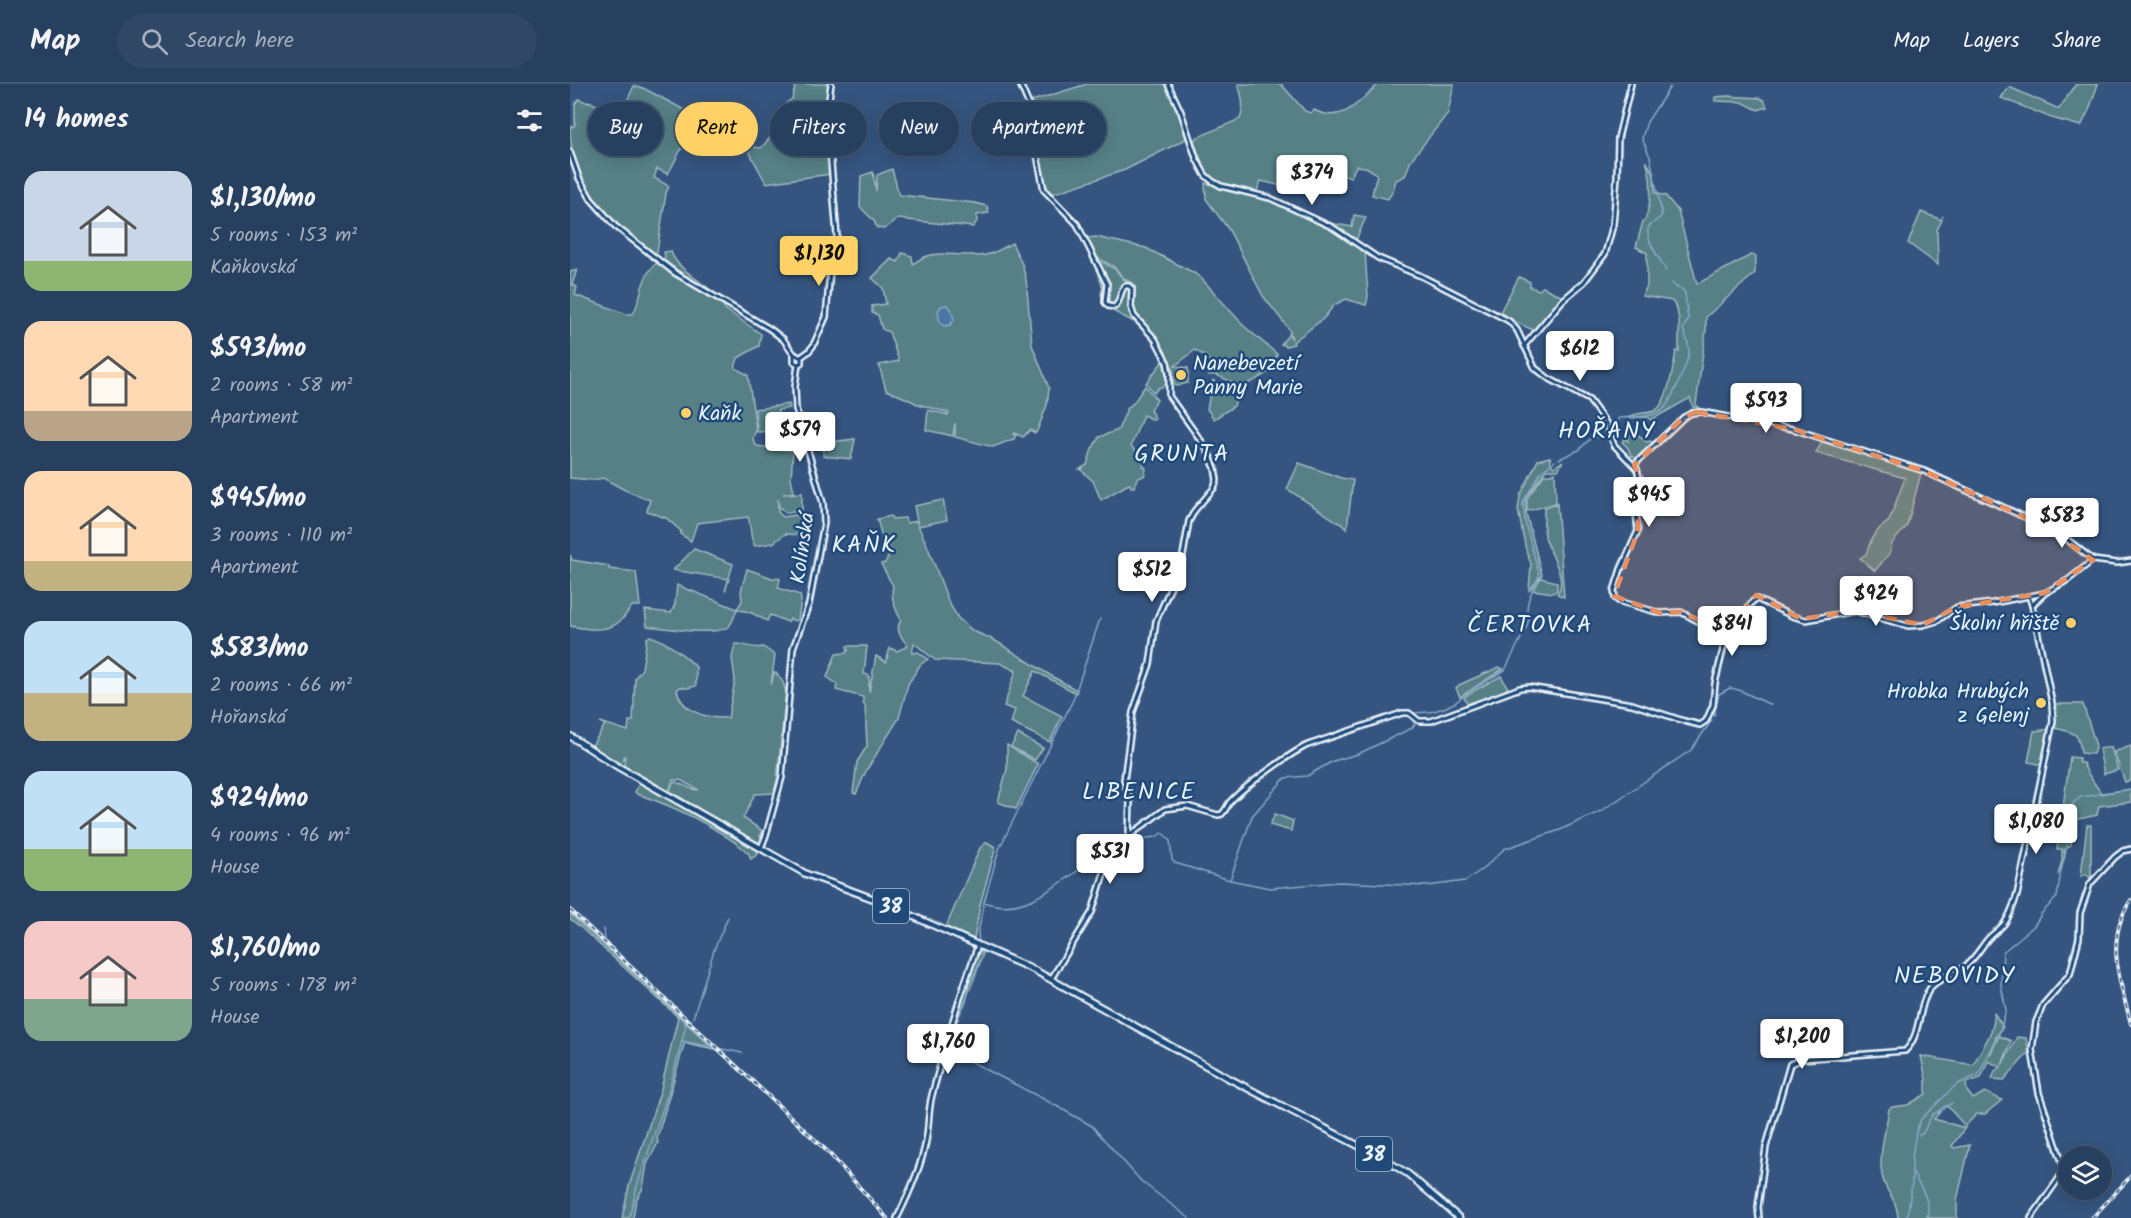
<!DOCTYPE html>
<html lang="en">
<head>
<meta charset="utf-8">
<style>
	:root { --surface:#284060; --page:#304766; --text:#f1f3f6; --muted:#a5afbd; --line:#445975; --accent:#ffd166 }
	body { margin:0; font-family:Kalam,sans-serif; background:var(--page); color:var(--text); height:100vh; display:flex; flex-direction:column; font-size:22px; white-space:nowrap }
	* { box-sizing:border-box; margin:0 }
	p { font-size:20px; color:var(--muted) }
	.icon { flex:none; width:33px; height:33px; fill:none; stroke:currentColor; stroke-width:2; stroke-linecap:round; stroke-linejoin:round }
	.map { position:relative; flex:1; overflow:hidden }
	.details { display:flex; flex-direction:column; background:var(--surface); width:570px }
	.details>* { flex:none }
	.guide { position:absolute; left:18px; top:18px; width:570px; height:54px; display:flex; gap:12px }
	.fabs { position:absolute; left:1488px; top:1062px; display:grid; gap:12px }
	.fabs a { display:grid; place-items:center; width:54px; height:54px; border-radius:50%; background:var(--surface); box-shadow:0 3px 15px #0003,0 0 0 2px var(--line); font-size:30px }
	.price { position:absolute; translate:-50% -51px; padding:0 14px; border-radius:6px; background:#fff; color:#222; font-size:20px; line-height:39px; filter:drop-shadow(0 2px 3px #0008) }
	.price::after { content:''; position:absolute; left:50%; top:36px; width:18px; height:14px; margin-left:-9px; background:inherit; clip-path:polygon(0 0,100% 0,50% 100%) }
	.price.active { background:var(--accent); color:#111 }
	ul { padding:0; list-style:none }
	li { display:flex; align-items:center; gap:18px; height:150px; padding:0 24px }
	li span { display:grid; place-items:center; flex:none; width:168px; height:120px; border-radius:18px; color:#555 }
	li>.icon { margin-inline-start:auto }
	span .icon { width:72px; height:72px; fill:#fffc; stroke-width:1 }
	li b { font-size:26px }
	h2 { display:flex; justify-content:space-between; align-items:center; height:72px; padding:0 24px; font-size:26px }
	.chip { padding:0 21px; border-radius:27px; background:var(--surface); box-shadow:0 3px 15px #0003,0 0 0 2px var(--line); font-size:21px; line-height:54px }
	.chip.active { background:var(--accent); color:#111 }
	header { display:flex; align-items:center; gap:36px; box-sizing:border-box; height:84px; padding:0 30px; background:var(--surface); border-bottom:2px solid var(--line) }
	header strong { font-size:28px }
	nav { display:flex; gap:33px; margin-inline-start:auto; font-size:21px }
	.search { width:420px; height:54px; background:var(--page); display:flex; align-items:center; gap:15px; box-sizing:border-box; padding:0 21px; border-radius:33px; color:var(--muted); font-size:22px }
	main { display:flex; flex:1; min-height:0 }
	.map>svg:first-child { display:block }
</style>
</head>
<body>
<header>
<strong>Map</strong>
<div class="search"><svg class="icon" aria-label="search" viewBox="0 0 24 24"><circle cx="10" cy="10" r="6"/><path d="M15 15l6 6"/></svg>Search here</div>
<nav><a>Map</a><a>Layers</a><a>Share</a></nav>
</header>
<main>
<section class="details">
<h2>14 homes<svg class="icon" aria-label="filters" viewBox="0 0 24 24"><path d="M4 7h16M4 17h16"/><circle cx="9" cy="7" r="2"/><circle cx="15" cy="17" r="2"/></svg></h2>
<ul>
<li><span style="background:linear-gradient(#c9d6e8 75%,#8fb573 0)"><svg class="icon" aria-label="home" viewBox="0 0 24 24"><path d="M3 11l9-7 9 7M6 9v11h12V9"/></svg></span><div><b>$1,130/mo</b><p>5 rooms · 153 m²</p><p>Kaňkovská</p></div></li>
<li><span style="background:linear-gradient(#ffd9b3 75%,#b9a48a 0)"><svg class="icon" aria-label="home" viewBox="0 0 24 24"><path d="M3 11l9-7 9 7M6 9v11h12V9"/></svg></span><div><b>$593/mo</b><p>2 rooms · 58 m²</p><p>Apartment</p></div></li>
<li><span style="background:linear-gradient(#ffd9b3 75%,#c2b280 0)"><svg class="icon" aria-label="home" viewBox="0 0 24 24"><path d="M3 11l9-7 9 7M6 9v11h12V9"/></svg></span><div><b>$945/mo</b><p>3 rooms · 110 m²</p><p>Apartment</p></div></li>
<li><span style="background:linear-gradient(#bfe0f5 60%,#c2b280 0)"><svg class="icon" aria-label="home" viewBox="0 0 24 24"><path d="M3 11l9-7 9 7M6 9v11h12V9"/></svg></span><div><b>$583/mo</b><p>2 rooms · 66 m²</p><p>Hořanská</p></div></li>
<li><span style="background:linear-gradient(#bfe0f5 65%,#8fb573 0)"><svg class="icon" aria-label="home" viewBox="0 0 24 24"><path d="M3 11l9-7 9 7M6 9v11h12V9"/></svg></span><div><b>$924/mo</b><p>4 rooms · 96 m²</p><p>House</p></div></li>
<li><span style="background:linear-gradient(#f6c9c9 65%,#7fa58c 0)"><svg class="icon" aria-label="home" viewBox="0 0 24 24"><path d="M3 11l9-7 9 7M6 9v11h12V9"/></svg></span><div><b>$1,760/mo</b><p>5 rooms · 178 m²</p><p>House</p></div></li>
</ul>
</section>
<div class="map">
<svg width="1561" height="1134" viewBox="0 0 1561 1134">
	<rect width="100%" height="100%" fill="#355580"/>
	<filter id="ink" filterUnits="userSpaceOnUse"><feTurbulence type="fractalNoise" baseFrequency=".0167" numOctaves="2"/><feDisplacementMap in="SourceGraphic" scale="12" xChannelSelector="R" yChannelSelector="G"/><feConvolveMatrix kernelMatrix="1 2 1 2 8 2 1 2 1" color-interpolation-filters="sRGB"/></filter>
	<g filter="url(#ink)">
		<g fill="#578086" stroke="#a0b8bf" stroke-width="1.5">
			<path d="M226,0H260L255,30L260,90L196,99L176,62L191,64L204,49L215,58L220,55L216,19L222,15Z"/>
			<path d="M517,0H595L610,31L616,55L555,86L482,110C467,94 471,65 470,45C470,35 466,25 462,17Z"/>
			<path d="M668,0H711L735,27L740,29L744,26C773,41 789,17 809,0H884L878,29L841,76L835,92L826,96L823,107L818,115L802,111L807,90L796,83L786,82L781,93L752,84L750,86L747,99L743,102L730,100L716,103L691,97L687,107C645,103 636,96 624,57L626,54L670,35C675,24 672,12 668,0Z"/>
			<path d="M1506,0H1528L1519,26L1511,42L1482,34L1431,14L1439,3L1489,25Z"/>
			<path d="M64,2L73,4L128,33L98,90L87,85L84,94L99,102L96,109L87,168L84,170C43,141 0,98 0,44L5,41V20L9,15L18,19L19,17L48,33L54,34L51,31L53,26L70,33L71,30L55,21Z"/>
			<path d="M1157,12L1189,14L1194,16L1197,23L1188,26L1172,18L1145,17V13Z"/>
			<path d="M1076,77L1084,90L1085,109L1096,112L1108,127L1127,200L1181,171L1186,172L1185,189L1136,233V246L1126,321L1129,324L1123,323L1120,314L1081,336L1077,333L1059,334C1066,327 1077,331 1086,326C1098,319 1104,279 1106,267L1109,268C1108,251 1113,232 1102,217L1072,212L1077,202V169L1066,163L1073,137L1075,136C1082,116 1083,97 1076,77Z"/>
			<path d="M322,85L329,111L405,119L417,122L419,129L407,131V137L403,143L328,135L314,145L307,144L304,137L290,123L291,92L303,88L306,107L307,91Z"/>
			<path d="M635,99L691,113L767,149L795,168L798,213L796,221L776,215L764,221L754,234L723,258L724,260L716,262L711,260L719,250L722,255L719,245L693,212L659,146L636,115Z"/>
			<path d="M1351,128L1372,136L1367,146L1368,181L1338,159Z"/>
			<path d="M784,131L796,133L786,156L760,139L782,143Z"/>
			<path d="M526,153L576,164L624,189L632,195L675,243L707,270L702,287C691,290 683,301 671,301C660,300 650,289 639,291L641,279L635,272L625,266L605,282L618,284V299L607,302L604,301L603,284L585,251L564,227L565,201L555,195L543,182L528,174L517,154Z"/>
			<path d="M442,159L452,180L456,195L462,261L479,304L477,321L467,347L465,349L460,346L453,353L444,349L443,350L446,351L444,355L423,363L385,353V339L383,352L356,346L358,326L378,331L379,329L351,321V322L338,315L316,306L309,281L329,277L319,248L312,245L308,231L302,229V222L316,220L313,204L302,194L321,175L328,178L332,169L342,172L343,180C363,164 380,172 403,171C415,175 431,165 442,159Z"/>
			<path d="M101,167C104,182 130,197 142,207L119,194L93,176L95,172L94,168Z"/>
			<path d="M528,176L545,185L554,196L559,199C562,212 556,227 566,236L564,238L541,226L533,220L531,209L533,204L524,179Z"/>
			<path d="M87,179L152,218L155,225L191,250L189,262L168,274L165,284L178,291L186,345C185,352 179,354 187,362L223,367L221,394L224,408L213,410L232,409V425L230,427L216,429L209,423L208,415V428L213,433L226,431L232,433L234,448L232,451L215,450L203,459L185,462C179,454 182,443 178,433L127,439L121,457L110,450L111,447L96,434L77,427L80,416L55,406L33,394L23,396L0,394V188L7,186L2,200L7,203L5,211L56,230H63C72,214 71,190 87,179Z"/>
			<path d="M949,193L960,198V203L969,206L973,203L993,213L963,246L929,230Z"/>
			<path d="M593,277L597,293L595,302L588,304L584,309L576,299Z"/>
			<path d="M643,296L666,315L664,322L644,335L637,325Z"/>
			<path d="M575,302L587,316L580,326L585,334L584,336L573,331L561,362L568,369L570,368L568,372H576V378L573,382L576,384L575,391L567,395L564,403H561L560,400L557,401L531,416L523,397L511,386L513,385H510L517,381L522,365L529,353L548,346L557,325L564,318Z"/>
			<path d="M219,320L220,324L208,326L210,347L187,348L185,325Z"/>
			<path d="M1063,348L1073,354L1076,358L1080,357L1084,359L1066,374L1061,372L1058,364L1052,358L1055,355L1058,357L1056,353Z"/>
			<path d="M285,355L281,375L253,372L254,359Z"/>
			<path d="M1252,358L1351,389L1337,442L1322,459L1321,467L1305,487L1290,474L1296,470L1302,454L1310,444L1319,437L1335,394L1246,369Z"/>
			<path d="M980,373L981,380L984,383L993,377L988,386H976L956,413V429L972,491L959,506L961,480L956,466L948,426L950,412L968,376Z"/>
			<path d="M729,379L771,394L783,396L777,444L717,405Z"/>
			<path d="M985,389L986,419L957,427V414L974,391Z"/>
			<path d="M373,416L377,436L348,442L344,422Z"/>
			<path d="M987,420L994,513L987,510C999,494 978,468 975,452C973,443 974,433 974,424Z"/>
			<path d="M321,432L322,435L335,434L337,439L346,437L357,461L379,519L388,534L403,547L424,556L483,593L507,606L506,609L465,587L453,612L492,632L480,658L441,639L445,626L434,622L446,587L430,579L365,576L344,559L342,569L348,568L358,575L350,581L338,600L329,634L296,687L286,710L283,709L287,678L297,662L295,621L293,620V613L266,606L267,600L257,593L266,570L276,569L278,566L277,562H297L294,590L299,591V608L306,572L316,578L320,564L327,567L338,562C332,553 324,547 331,536C325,525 320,513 323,502L311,480L315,479L321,467L313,456L307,435Z"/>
			<path d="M124,465L163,480L155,507L159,495L103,486Z"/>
			<path d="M0,471L2,476L39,482V485L66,488L70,522H62C58,527 55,533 50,537C38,549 15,545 0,542Z"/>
			<path d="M177,485L205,495L206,493L210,495L208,504L230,511L231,516L228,536L225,537L220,535L218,538L200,531L197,537L182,529L167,525C165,530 163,538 159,542C147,553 94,544 77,542L75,526L101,529L105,520L107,501L167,525L172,517L171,507Z"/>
			<path d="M971,494L987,498V506L983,509L962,506Z"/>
			<path d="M80,552C94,556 116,572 126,583V602L118,604L110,603L107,606C112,628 137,635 158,634L165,596L162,574L165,560C176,559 181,566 193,563L205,571L201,601L204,589H206L213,598L216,608L207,696L204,709L185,710L173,734L193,747L190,752L192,755L189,760L181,757L180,753L176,754L100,707L102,700L106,698L122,705L129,706L110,696H103L99,707L54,682L55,671L50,681L21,663L35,641L30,638L58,647L59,637H63L65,594L72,585L77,554Z"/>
			<path d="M929,583L933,585L890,613L886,604L889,601Z"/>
			<path d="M931,592L938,604L930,609L898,621L894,614L898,610Z"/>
			<path d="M1483,620H1513L1526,662L1523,670L1511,669C1509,648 1505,649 1485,644Z"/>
			<path d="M1480,645L1473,681L1458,678L1464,647Z"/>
			<path d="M448,650L473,664L465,676L441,663Z"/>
			<path d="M437,661L468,680L446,725L428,718L437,685Z"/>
			<path d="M1561,662V696L1555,698L1544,668Z"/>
			<path d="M1541,663L1548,686L1534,690L1529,665Z"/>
			<path d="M1500,673L1509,674V679H1513C1517,691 1525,699 1531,709L1561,705V718L1529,722L1527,731L1504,736L1501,761L1494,766L1495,772L1488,791L1492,777V765H1487Z"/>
			<path d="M70,698L177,759L187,766L188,770L181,775L179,770L174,765C142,741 106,723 67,710L65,708Z"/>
			<path d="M705,730L723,737L721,747L700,741Z"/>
			<path d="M1517,741H1521V795L1516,790L1511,792Z"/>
			<path d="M417,758L425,763V766L410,821L404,855L376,843L410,764Z"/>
			<path d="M0,830L144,965L116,959L114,961L87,1054L88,1059L77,1080L73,1104L66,1116L63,1134H52L59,1102L91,1005L108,933L9,842L0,835Z"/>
			<path d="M409,867H411L413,870L399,902L396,918L382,944Z"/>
			<path d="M1424,929L1433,943L1426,953L1420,971L1429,952L1441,957L1432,981L1447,953L1456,954L1459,968L1434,996L1422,995L1425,987L1431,983L1418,977L1411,994L1396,999L1397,1007L1403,1015L1415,1008L1432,1016L1415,1030H1407L1395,1042L1378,1023L1375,1022L1364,1035L1395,1044L1382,1062L1384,1064L1400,1061L1387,1116V1134H1359L1358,1129L1357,1134H1328C1327,1114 1317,1111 1313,1095C1307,1074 1316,1046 1319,1025L1322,1023L1338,1021L1356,1010V995L1351,972L1403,981C1411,965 1426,947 1424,929Z"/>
		</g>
		<path fill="#4878a4" stroke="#88a8c6" stroke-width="1.5" d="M377,221L381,225L384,236L380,241L374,242L370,239L368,227L371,222Z"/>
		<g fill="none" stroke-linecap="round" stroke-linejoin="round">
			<g stroke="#88a8c6" stroke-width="1.5">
				<path d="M1098,0L1101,1"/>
				<path d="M1372,134L1373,132"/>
				<path d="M1096,187C1091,176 1076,158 1078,145C1079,139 1089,137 1092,131L1080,73L1072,54L1077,38L1100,3"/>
				<path d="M989,375L1009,366L1022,353L1036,354L1042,351L1043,342L1049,334C1063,333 1079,334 1091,327C1100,322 1118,278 1119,268C1119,260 1116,252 1113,245L1118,235L1115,209L1112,205L1106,203L1102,199"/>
				<path d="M957,526C957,510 967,502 969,490L955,438L953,419L971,388L985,377"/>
				<path d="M842,629L860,628L874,624L886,618L900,607L935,586L957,542L959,534"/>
				<path d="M1144,632L1149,610L1160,604L1169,606L1201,621"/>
				<path d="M570,755L586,753L592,749L600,756L602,776L605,779L660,796L682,732L715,694L737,692L763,677L788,670L842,644L845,640L839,632"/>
				<path d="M550,766L560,758"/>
				<path d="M660,796L700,804L769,798L857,802L895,797L914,784L934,765L990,746L1033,726L1121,666L1142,636"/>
				<path d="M414,818L429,765L503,616L530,535"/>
				<path d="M34,845L35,857L113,930"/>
				<path d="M409,858L408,849L414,818C466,837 499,780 545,768"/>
				<path d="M412,866C415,877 382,944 378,963L396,975L481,1019"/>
				<path d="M112,930L121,937L122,936"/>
				<path d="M123,934L145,863L158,833"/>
				<path d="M112,957L172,969"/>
				<path d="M98,1010L116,941L111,933"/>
				<path d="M483,1020L522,1042L572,1098L619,1134"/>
				<path d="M1349,1051L1353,1049L1362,1031L1382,1019"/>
				<path d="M1342,1088C1351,1103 1360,1116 1358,1134"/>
				<path d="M59,1134L67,1102L97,1012"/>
				<path d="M1337,1134L1342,1100V1073L1346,1048L1351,1035L1386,1001L1408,991L1429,950L1436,926L1431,901L1433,868L1464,842L1472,829L1487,813L1491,787L1498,758L1502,720L1511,713L1561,705"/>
			</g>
			<g stroke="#e8f1f8" stroke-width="8">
				<g id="minor">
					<path d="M450,0L465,35L467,71L474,106L507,140L537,200L535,218L538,222L544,223C551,219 549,208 555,202H559L562,205L561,223L564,232L585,255L597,278L599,289V312L637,365L645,384L647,396L644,404L625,426L619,437L612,477L586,537L580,580L563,628L554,696L560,716L559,751"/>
					<path d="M598,0L611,28L626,74L635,91L642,97L651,102L700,114L762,143L808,174L851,192L939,237L947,246L965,284L978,294L1019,316L1036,339L1044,361L1067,385L1069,393L1065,419L1068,447L1051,485L1044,507L1045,514L1048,517L1090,529L1111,528L1139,543H1147L1166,538L1183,517L1187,515L1222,532L1236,536L1285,527L1338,542L1353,541L1367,537L1387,523L1423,519L1475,509L1498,496L1523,476"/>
					<path d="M0,68L9,94L21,115L45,142L105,189L200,245L213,255L224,270L231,274V279L228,280"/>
					<path d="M954,262L993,216L1014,198L1035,170L1043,141L1047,93L1048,54L1061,0"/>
					<path d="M224,270V278L228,280"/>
					<path d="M231,273L238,268L243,262L256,233L260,187L267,152L257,30L261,0"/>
					<path d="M1064,381L1114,333L1122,329L1131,328L1223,345L1354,387L1472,441L1494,453L1523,476"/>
					<path d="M1523,476L1547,479L1561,477"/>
					<path d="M1462,521L1474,510"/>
					<path d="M191,764L196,751L212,693L223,564L239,520L254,439L253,419L226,325L225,303L228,280"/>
					<path d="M481,895L522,828L536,783L559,752L595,725L617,722L648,731L652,730C656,726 657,722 660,718C671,705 722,668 738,661L832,629H839L849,637H861L950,604L959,603L1062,620L1114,637L1130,641L1136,637L1143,621L1145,599L1159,541"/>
					<path d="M327,1134C339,1110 351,1084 356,1057C359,1042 358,1026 362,1011C375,960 390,911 408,861"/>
					<path d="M1189,1134L1188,1123L1196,1063L1220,980L1232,975L1335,967C1352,951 1347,921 1361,903C1369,894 1383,891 1393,884C1404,876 1409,866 1417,856C1422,850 1429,846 1434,840C1440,832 1444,820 1447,811L1483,637L1482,619L1462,521L1459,512"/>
					<path d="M1461,1134L1490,1093L1494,1084L1469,1009L1462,966L1466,938L1473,921L1500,890L1509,854L1510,829L1520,800L1545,773L1553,767L1561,765"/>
				</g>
			</g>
			<g stroke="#e8f1f8" stroke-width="9">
				<path id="major" d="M0,652L45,681L236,790L304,815L464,886L660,995L812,1074L838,1090L889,1134"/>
			</g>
			<use href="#minor" stroke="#1f4a7a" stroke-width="3"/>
			<use href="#major" stroke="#1f4a7a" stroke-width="4.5"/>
			<g stroke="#e8f1f8" stroke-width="4">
				<g id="rail">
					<path d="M1561,816C1534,856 1550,897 1561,940"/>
					<path d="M0,826L258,1068L317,1134"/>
					<path d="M1522,1134L1561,1092"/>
				</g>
			</g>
			<use href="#rail" stroke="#1f4a7a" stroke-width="1.5" stroke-dasharray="4.5" stroke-linecap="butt"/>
		</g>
	</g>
	<path fill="#e88e5f" fill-opacity="0.2" stroke="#e88e5f" stroke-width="4.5" stroke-dasharray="12 8" stroke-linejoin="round" d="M1126,328L1223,345L1354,387L1472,441L1523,476L1475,509L1387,523L1353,541L1285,527L1231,535L1186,511L1166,538L1143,543L1111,528L1090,529L1044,512L1068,447V389L1064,381L1114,333Z"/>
	<g fill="#ffd166" stroke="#1f4a7a" stroke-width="2">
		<circle cx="611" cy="291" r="6"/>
		<circle cx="116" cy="329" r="6"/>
		<circle cx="1501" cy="539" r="6"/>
		<circle cx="1471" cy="619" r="6"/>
	</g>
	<g text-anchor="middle" stroke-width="5" stroke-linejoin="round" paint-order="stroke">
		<g fill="#1f4a7a" stroke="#acbfd2" stroke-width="1.5">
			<rect x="303" y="805" width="36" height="34" rx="4.5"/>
			<rect x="786" y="1053" width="36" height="34" rx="4.5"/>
		</g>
		<g font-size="20" font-weight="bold" fill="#e8f1f8">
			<text x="321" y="829">38</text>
			<text x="804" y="1077">38</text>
		</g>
		<g font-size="21" fill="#e8f1f8" stroke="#1f4a7a" text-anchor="start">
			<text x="623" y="286">Nanebevzetí<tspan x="623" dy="24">Panny Marie</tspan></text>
			<text x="128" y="336">Kaňk</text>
			<text x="1489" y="546" text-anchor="end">Školní hřiště</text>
			<text x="1459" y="614" text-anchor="end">Hrobka Hrubých<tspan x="1459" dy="24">z Gelenj</tspan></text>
		</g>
		<g font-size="21" fill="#e8f1f8" stroke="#1f4a7a">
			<text transform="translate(232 464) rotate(-82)" y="7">Kolínská</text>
		</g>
		<g font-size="24" letter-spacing="1.5" fill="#e8f1f8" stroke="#1f4a7a">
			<text x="1037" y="354">HOŘANY</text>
			<text x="612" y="377">GRUNTA</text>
			<text x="294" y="468">KAŇK</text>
			<text x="960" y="548">ČERTOVKA</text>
			<text x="569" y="715">LIBENICE</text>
			<text x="1385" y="899">NEBOVIDY</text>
		</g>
	</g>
</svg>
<div class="fabs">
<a><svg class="icon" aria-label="layers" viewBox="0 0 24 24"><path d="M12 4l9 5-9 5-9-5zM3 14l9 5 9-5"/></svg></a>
</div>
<b class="price" style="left:742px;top:122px">$374</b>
<b class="price active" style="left:249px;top:203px">$1,130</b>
<b class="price" style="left:1010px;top:298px">$612</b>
<b class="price" style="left:1196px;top:350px">$593</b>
<b class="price" style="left:230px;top:379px">$579</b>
<b class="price" style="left:1079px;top:444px">$945</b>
<b class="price" style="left:1492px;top:465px">$583</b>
<b class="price" style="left:582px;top:519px">$512</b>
<b class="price" style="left:1306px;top:543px">$924</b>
<b class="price" style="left:1162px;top:573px">$841</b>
<b class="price" style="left:1466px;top:771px">$1,080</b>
<b class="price" style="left:540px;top:801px">$531</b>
<b class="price" style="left:1232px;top:986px">$1,200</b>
<b class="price" style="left:378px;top:991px">$1,760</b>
<div class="guide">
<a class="chip">Buy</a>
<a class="chip active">Rent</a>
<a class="chip">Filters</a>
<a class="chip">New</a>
<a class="chip">Apartment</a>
</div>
</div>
</main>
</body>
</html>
